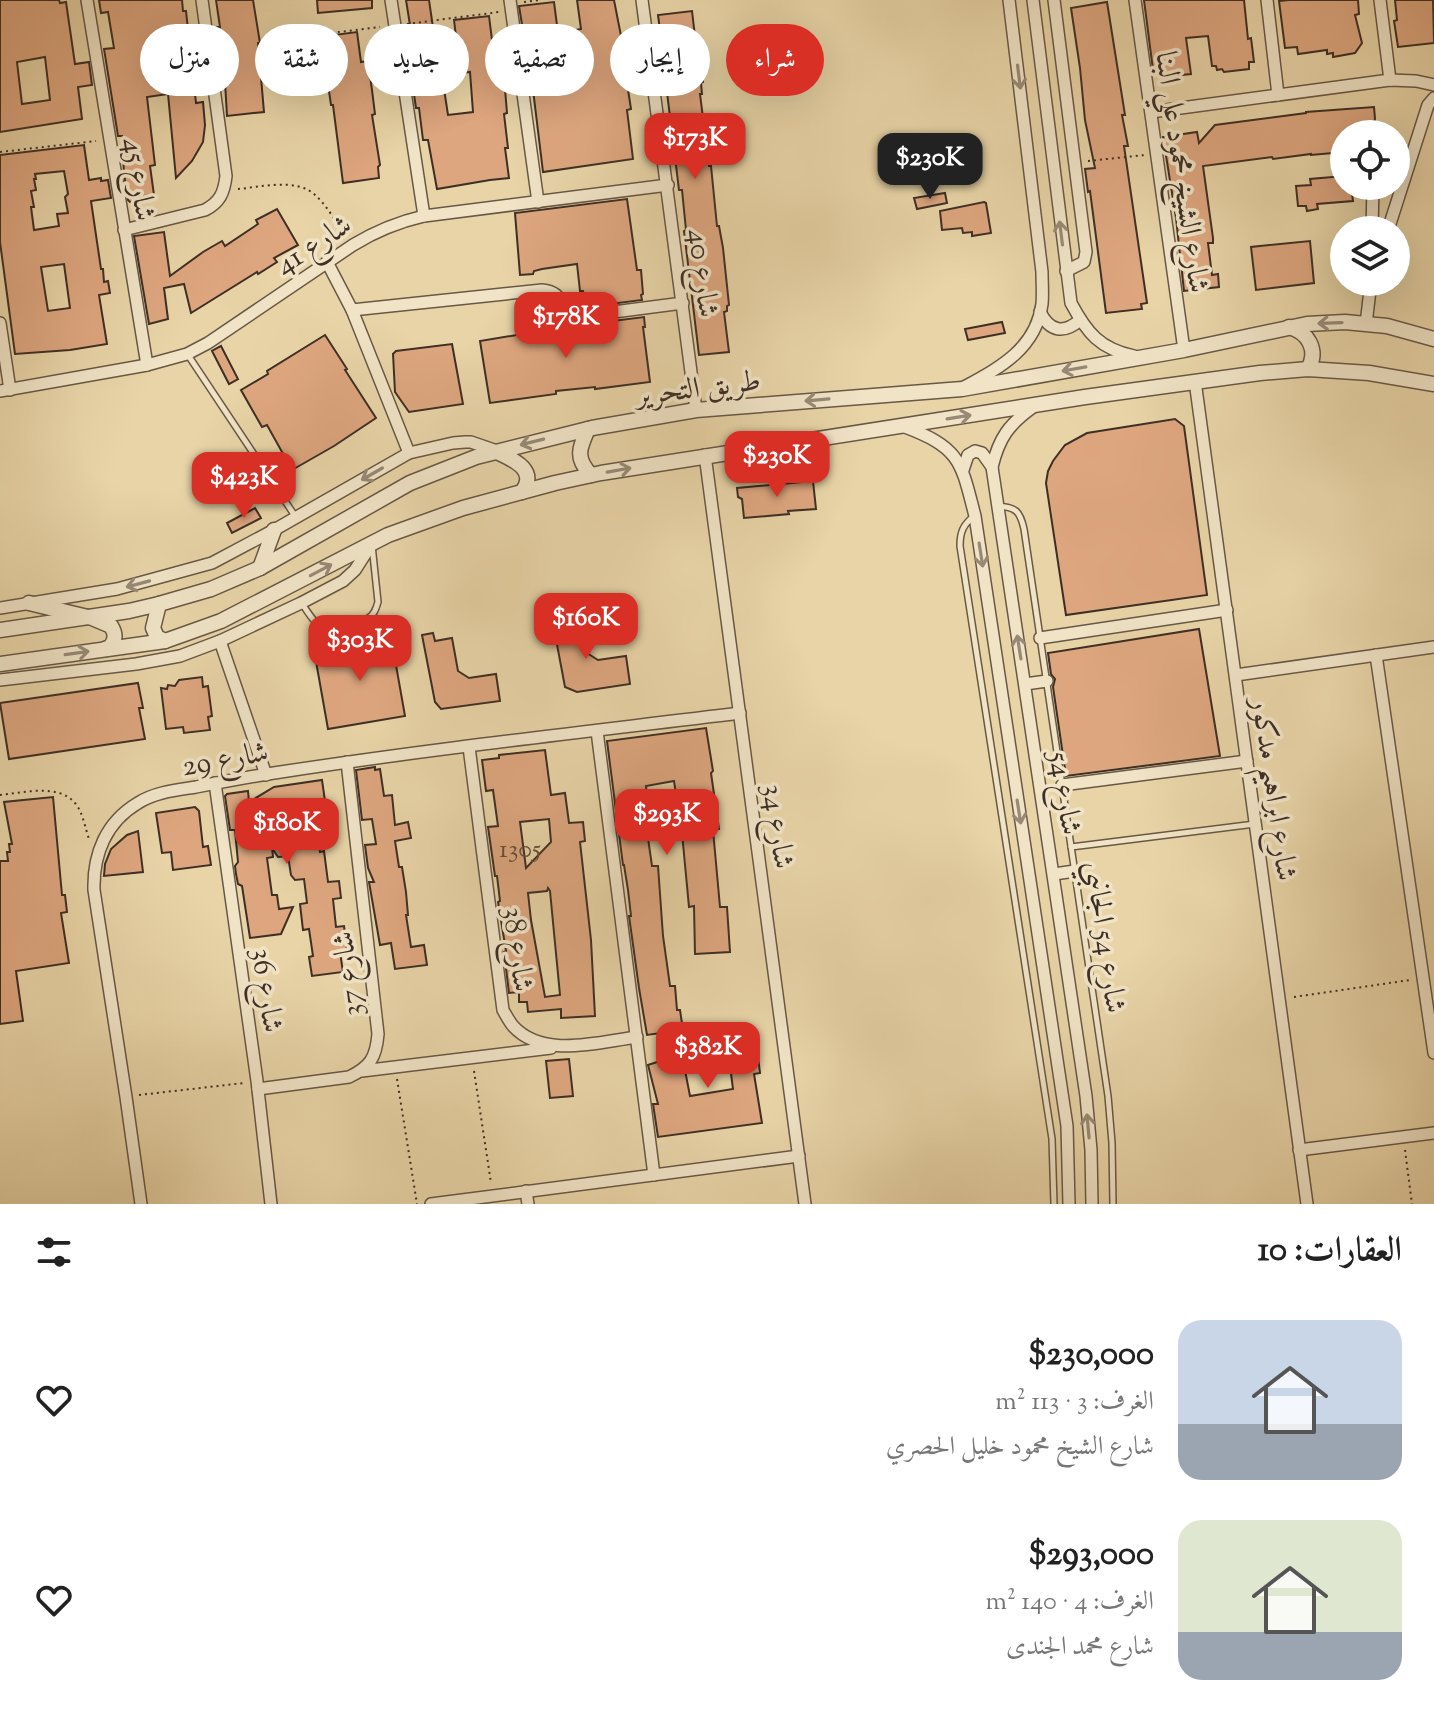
<!DOCTYPE html>
<html lang="ar">
<head>
<meta charset="utf-8">
<style>
	:root { --surface:#fff; --page:#f6f6f6; --text:#222; --muted:#767676; --accent:#d93025 }
	body { margin:0; font-family:"Sorts Mill Goudy",Amiri,serif; background:var(--page); color:var(--text); direction:rtl; height:100vh; display:flex; flex-direction:column; font-size:30px; white-space:nowrap }
	* { box-sizing:border-box; margin:0 }
	p { font-size:26px; color:var(--muted) }
	.icon { flex:none; width:44px; height:44px; fill:none; stroke:currentColor; stroke-width:2; stroke-linecap:round; stroke-linejoin:round }
	.map { position:relative; height:1204px; overflow:hidden; direction:ltr }
	.panel { display:flex; flex-direction:column; background:var(--surface); flex:1 }
	.panel>* { flex:none }
	.hud { position:absolute; left:24px; top:24px; width:800px; height:72px; direction:rtl; display:flex; gap:16px }
	.tools { position:absolute; left:1330px; top:120px; display:grid; gap:16px }
	.tools a { display:grid; place-items:center; width:80px; height:80px; border-radius:50%; background:var(--surface); box-shadow:0 8px 32px #0002; font-size:40px }
	.price { position:absolute; translate:-50% -68px; padding:0 18px; border-radius:16px; background:var(--accent); color:#fff; font-size:26px; line-height:52px; filter:drop-shadow(0 2px 4px #0008) }
	.price::after { content:''; position:absolute; left:50%; top:48px; width:24px; height:18px; margin-left:-12px; background:inherit; clip-path:polygon(0 0,100% 0,50% 100%) }
	.price.selected { background:#222; color:#fff }
	ul { padding:0; list-style:none }
	li { display:flex; align-items:center; gap:24px; height:200px; padding:0 32px }
	li span { display:grid; place-items:center; flex:none; width:224px; height:160px; border-radius:24px; color:#555 }
	li>.icon { margin-inline-start:auto }
	span .icon { width:96px; height:96px; fill:#fffc; stroke-width:1 }
	li b { font-size:34px }
	h2 { display:flex; justify-content:space-between; align-items:center; height:96px; padding:0 32px; font-size:34px }
	.chip { padding:0 28px; border-radius:36px; background:var(--surface); box-shadow:0 8px 32px #0002; font-size:28px; line-height:72px }
	.chip.selected { background:var(--accent); color:#fff }
	.map>svg:first-child { display:block }
</style>
</head>
<body>
<div class="map">
<svg width="1434" height="1204" viewBox="0 0 1434 1204">
	<rect width="100%" height="100%" fill="#e8d4a7"/>
	<filter id="stains"><feTurbulence type="fractalNoise" baseFrequency=".0025" numOctaves="4"/><feColorMatrix values="0 0 0 0 .2 0 0 0 0 .09 0 0 0 0 .02 0 0 0 .5 -.17"/></filter>
	<radialGradient id="worn" r=".72"><stop offset=".6" stop-color="#630" stop-opacity="0"/><stop offset="1" stop-color="#630" stop-opacity=".3"/></radialGradient>
	<g fill="#dda67f" stroke="#3e2f25" stroke-width="2" fill-rule="evenodd">
		<path d="M0,0H59L60,3L66,2L75,64L89,62L92,85L78,87L82,119L0,132ZM45,57L50,100L22,104L17,62Z"/>
		<path d="M99,0H182L183,11H186L196,103L203,102L205,125L203,142L192,161L176,178L168,94L147,97L155,165L150,166L154,195L144,196V200L130,202L128,200L124,174L122,136H118L104,49L114,48L108,12L101,13Z"/>
		<path d="M216,0H253L260,43H258L264,112L227,116L223,48L221,49L217,27H220Z"/>
		<path d="M317,0H372V8L318,13Z"/>
		<path d="M406,0H429L437,55L458,53L454,20L489,16L493,48L496,47L500,77H504L507,113L504,114L508,148H505L509,178L490,180L437,189L428,140H423L419,108H416L404,26L410,25ZM470,72L473,112L448,115L442,76Z"/>
		<path d="M577,0H614L622,41L620,48L625,83H627L631,109L627,110L633,159L543,172L534,98L519,6L554,2L558,33L581,29Z"/>
		<path d="M1144,0H1244L1248,39L1251,38L1254,62H1249V69L1224,72L1222,69L1217,70L1216,66H1212L1208,36L1186,38L1191,74L1161,77L1160,70H1153Z"/>
		<path d="M1289,0H1358L1359,14L1355,15L1362,43L1355,53L1333,57V53L1327,54V50L1298,54L1297,47L1285,48L1279,1Z"/>
		<path d="M1395,0H1433L1434,43L1398,47L1394,21L1397,20Z"/>
		<path d="M1107,2L1125,115H1122L1128,146H1124L1147,303L1141,304L1142,309L1106,313L1090,191L1088,192L1085,169L1095,168L1085,120L1080,68L1071,8Z"/>
		<path d="M692,11L699,70H702L703,82L701,83L702,94H700L709,166H711L717,226H719L723,248L729,305L727,306V311L724,312L729,352L699,355L684,231L686,230L682,190H679L664,68H661L658,46L662,45L658,15Z"/>
		<path d="M357,32L361,62L368,61L372,90L375,114L372,115L380,165L378,167L379,178L343,183L333,105H331L324,57H320L318,37Z"/>
		<path d="M1374,107L1375,119L1370,134H1344V152L1311,155V154L1273,159L1272,157L1203,166L1213,238V243H1208L1212,275L1218,274L1219,287L1184,291L1176,218L1163,137L1197,132L1199,143L1215,125L1306,113V112Z"/>
		<path d="M84,145L89,180L101,178V181L108,180L111,198L91,201L101,269H103L104,282L108,281L110,293L99,295L107,344L70,350L15,354L0,242V155ZM64,171L68,194L65,197L68,213L57,214L59,226L34,230L31,207H34L31,191L36,190L34,179H36L35,174ZM64,264L70,308L48,311L41,267Z"/>
		<path d="M1344,176V186H1351L1353,201L1317,204L1318,209L1307,211L1306,206H1298L1296,186L1311,185L1310,179Z"/>
		<path d="M945,193L947,203L917,209L914,198Z"/>
		<path d="M627,199L637,270H641L643,294L641,295L642,300L587,307L583,291H580L577,264L542,269L534,271L533,274L520,275L515,213Z"/>
		<path d="M984,202L986,203L991,233L972,236V232L963,233L962,228L942,230L940,211Z"/>
		<path d="M277,209L298,245L274,258L277,262L258,274L257,272L191,313L184,284L164,288L168,319L149,324L134,236L164,232L170,276L203,252L222,241L225,246L258,224L256,220Z"/>
		<path d="M1310,241L1314,283L1256,290L1251,247Z"/>
		<path d="M644,317L645,327H643L650,382L595,389V387L556,391V394L490,403L480,341L529,333V331L589,326V324Z"/>
		<path d="M1002,322L1005,333L968,340L965,329Z"/>
		<path d="M325,335L347,369L345,370L376,418L334,446L292,470L267,425L262,427L241,390L268,374L267,371Z"/>
		<path d="M452,344L463,404L409,412L395,392L393,354L396,351Z"/>
		<path d="M221,346L238,379L229,384L212,351Z"/>
		<path d="M1175,419L1184,426L1207,595L1066,615L1046,483L1048,471L1053,461L1065,445L1087,433Z"/>
		<path d="M813,481L816,509L788,511L789,514L744,518L742,499L738,497L737,488Z"/>
		<path d="M255,508L261,518L232,533L227,523Z"/>
		<path d="M563,616L565,624L581,621L587,653L598,660L626,656L630,684L577,692L565,687L552,618Z"/>
		<path d="M1199,629L1220,756L1066,776L1053,687L1055,679L1051,674L1048,653Z"/>
		<path d="M433,633L435,641L452,638L458,671L469,678L496,674L500,701L441,709L435,702L422,635Z"/>
		<path d="M391,637L405,716L328,729L314,650Z"/>
		<path d="M202,677L203,687L208,686L212,716L208,717L210,730L184,733L183,727L166,729L161,688L167,689L168,685L175,686L179,680Z"/>
		<path d="M138,683L143,708H139L145,739L9,759L0,703Z"/>
		<path d="M706,728L713,771L711,773L719,829L713,830L720,907H727L730,952L695,954L694,906L689,907L682,833L678,834L675,809L678,808L674,781L646,786L649,810L643,811L646,839L648,838L652,866H658L663,936L670,986H675L677,1010H680L683,1030L647,1035L639,988L629,916H631L628,890L624,865H623L607,741Z"/>
		<path d="M545,750L551,795L565,793L569,823L583,822L585,841L580,842L591,940L595,1016L561,1018V1009L528,1012L527,1002H519V992L509,993L504,952L506,951L498,902L500,901L497,876H495L488,827L498,826L493,790L486,791L482,760L499,758V755ZM549,819L551,842L526,868L520,822ZM548,888L550,891L560,995L545,997L531,920L528,893L547,891Z"/>
		<path d="M375,767V770L380,769L384,796L392,795L395,825L408,822L411,838L395,841L399,867H402L406,892L408,915H406L411,947L424,945L427,965L395,969L391,943L380,945L369,882H374L368,868L365,845L376,844L372,819L362,820L356,770Z"/>
		<path d="M322,780L327,815L315,817L320,852L324,851L328,882L339,881L341,898L333,899L336,927L344,926L347,946L345,951L340,952L343,972L312,976L309,957L313,956L309,929L303,930L300,904L307,903L304,879L295,880L291,875L288,856L278,857L272,848L273,857L267,858L272,895H277L279,909L293,907L281,934L250,938L242,886L238,884L236,874L235,866L238,862L235,830H230L225,796L227,794L248,791L249,802L274,787ZM266,805L271,833L248,835L245,807Z"/>
		<path d="M53,797L62,895H65L67,912L61,913L69,963L16,971L23,1021L0,1024V861H8L7,852H10L9,844H12L4,802Z"/>
		<path d="M195,807L199,811L203,847L208,846L211,865L173,870L171,852L162,853L156,813Z"/>
		<path d="M138,831L143,872L104,876L105,864L111,849L127,835Z"/>
		<path d="M743,1024L745,1058L758,1057L760,1073L754,1074L762,1123L658,1137L653,1104H658L648,1065L660,1061L661,1065L683,1060L690,1096L733,1089L728,1050L705,1052L703,1027Z"/>
		<path d="M569,1059L573,1096L550,1098L546,1061Z"/>
	</g>
	<g fill="none" stroke-linecap="round" stroke-linejoin="round">
		<g stroke="#685846" stroke-width="8">
			<g id="service">
				<path d="M188,355L295,516"/>
				<path d="M997,506C1016,507 1020,511 1024,529L1108,1096L1112,1143L1113,1204"/>
				<path d="M974,516C963,525 960,532 960,546L1052,1139L1054,1204"/>
				<path d="M302,604C307,610 311,619 318,624C327,629 358,623 368,618C374,615 376,609 378,602L372,545"/>
				<path d="M1071,847L1255,824"/>
			</g>
		</g>
		<g stroke="#685846" stroke-width="14">
			<g id="minor">
				<path d="M87,0L147,365"/>
				<path d="M391,0L424,216"/>
				<path d="M510,0L538,202"/>
				<path d="M642,0L696,410"/>
				<path d="M1033,0L1071,303C1087,333 1100,349 1134,356"/>
				<path d="M1054,0L1086,252L1084,262L1066,271"/>
				<path d="M1135,0L1184,350"/>
				<path d="M1267,0L1278,95"/>
				<path d="M1380,0L1390,80"/>
				<path d="M1151,112L1390,80L1416,81L1434,85"/>
				<path d="M124,230L205,210C220,202 224,193 226,176L202,0"/>
				<path d="M1372,230L1373,186"/>
				<path d="M1388,230L1428,105L1434,98"/>
				<path d="M327,262L352,310L409,453"/>
				<path d="M352,310L542,290C566,292 557,309 575,317L683,303"/>
				<path d="M1040,312C1050,332 1064,334 1080,320"/>
				<path d="M0,323L10,390"/>
				<path d="M1366,324L1371,282"/>
				<path d="M1195,381L1307,1204"/>
				<path d="M966,386C1001,367 1036,348 1042,304C1043,294 1042,283 1042,272L1009,0"/>
				<path d="M0,391L147,365L187,354L208,343L353,245C376,231 398,222 424,216L668,185"/>
				<path d="M1033,407C1009,424 999,438 992,467L1086,1096L1091,1150L1092,1204"/>
				<path d="M905,427C961,448 961,462 975,516L1067,1126L1069,1204"/>
				<path d="M705,455L805,1204"/>
				<path d="M963,470L968,455L975,451L982,453L992,467"/>
				<path d="M0,608L117,589L212,563L274,530L409,453L453,443L465,442H471L497,451"/>
				<path d="M1040,638L1227,610"/>
				<path d="M220,641L266,775"/>
				<path d="M1376,655L1434,1053"/>
				<path d="M1236,675L1434,647"/>
				<path d="M0,680L136,664L180,656L220,641L301,603L343,581L355,570L371,545"/>
				<path d="M1025,684L1047,681"/>
				<path d="M597,731L654,1175"/>
				<path d="M469,747L503,1010C506,1015 509,1021 513,1026C543,1059 598,1042 637,1037"/>
				<path d="M215,783L257,1081L271,1204"/>
				<path d="M1062,785L1247,761"/>
				<path d="M1054,874L1075,871"/>
				<path d="M362,1071L551,1048"/>
				<path d="M258,1089L349,1077C370,1067 376,1058 378,1034L347,762"/>
				<path d="M1299,1150L1434,1133"/>
				<path d="M526,1191L528,1204"/>
				<path d="M141,1204L126,1097L94,890C93,854 106,822 138,803C155,792 177,790 196,787C222,782 248,777 274,773C429,749 585,732 740,713"/>
				<path d="M431,1204L799,1156"/>
			</g>
		</g>
		<g stroke="#685846" stroke-width="17">
			<g id="tertiary">
				<path d="M1289,327C1308,332 1319,350 1308,369"/>
				<path d="M588,429C579,449 575,458 591,475"/>
				<path d="M497,452C514,460 538,470 522,492"/>
				<path d="M260,568L274,530"/>
				<path d="M29,603L92,618L111,626C116,634 116,640 110,647L105,649"/>
				<path d="M159,604L153,628L157,637L165,641"/>
				<path d="M0,630L129,611L159,604L211,589L260,568L410,483L476,457L592,428L696,410L962,389L1184,350L1307,324L1345,322L1387,326L1434,339"/>
				<path d="M0,664L165,641L221,621L388,535L463,508L555,483L601,473L1085,397L1260,373L1308,369L1369,373L1434,384"/>
			</g>
		</g>
		<g stroke="#3e2f25" stroke-width="2" stroke-dasharray="2 4" stroke-linecap="butt">
			<path d="M524,2L541,0"/>
			<path d="M407,24L499,12"/>
			<path d="M314,35L380,27"/>
			<path d="M0,152L96,141"/>
			<path d="M1088,161L1145,155"/>
			<path d="M238,189C261,187 295,178 314,194C326,204 335,221 345,234"/>
			<path d="M0,795C22,793 58,783 75,803C83,812 85,828 89,839"/>
			<path d="M1294,997L1410,980"/>
			<path d="M474,1071L491,1183"/>
			<path d="M397,1079L417,1204"/>
			<path d="M139,1095L244,1083"/>
			<path d="M1405,1150L1412,1204"/>
		</g>
		<use href="#service" stroke="#f0e3c6" stroke-width="5"/>
		<use href="#minor" stroke="#f0e3c6" stroke-width="11"/>
		<use href="#tertiary" stroke="#f0e3c6" stroke-width="14"/>
	</g>
	<defs><path id="oneway-shaft" d="M-6 0H5M1.5-3L5.5 0L1.5 3" fill="none" stroke-width="1.6" stroke-linecap="round" stroke-linejoin="round" transform="scale(2)"/></defs>
	<g stroke="#978976">
		<use href="#oneway-shaft" transform="translate(1019 77) rotate(83)"/>
		<use href="#oneway-shaft" transform="translate(1061 233) rotate(-97)"/>
		<use href="#oneway-shaft" transform="translate(1330 323) rotate(178)"/>
		<use href="#oneway-shaft" transform="translate(1074 369) rotate(170)"/>
		<use href="#oneway-shaft" transform="translate(817 400) rotate(175)"/>
		<use href="#oneway-shaft" transform="translate(959 417) rotate(-9)"/>
		<use href="#oneway-shaft" transform="translate(532 442) rotate(166)"/>
		<use href="#oneway-shaft" transform="translate(619 470) rotate(-10)"/>
		<use href="#oneway-shaft" transform="translate(372 474) rotate(150)"/>
		<use href="#oneway-shaft" transform="translate(981 555) rotate(81)"/>
		<use href="#oneway-shaft" transform="translate(321 570) rotate(-28)"/>
		<use href="#oneway-shaft" transform="translate(138 584) rotate(165)"/>
		<use href="#oneway-shaft" transform="translate(1019 647) rotate(-99)"/>
		<use href="#oneway-shaft" transform="translate(77 653) rotate(-8)"/>
		<use href="#oneway-shaft" transform="translate(1019 812) rotate(81)"/>
		<use href="#oneway-shaft" transform="translate(1088 1126) rotate(-95)"/>
	</g>
	<g text-anchor="middle" stroke-width="7" stroke-linejoin="round" paint-order="stroke">
		<g font-size="26" fill="#664d3c">
			<text x="520" y="857">1305</text>
		</g>
		<g font-size="30" fill="#3e2f25" stroke="#f0e3c6">
			<text transform="translate(1183 172) rotate(82)" y="10">شارع الشيخ محمود علي البنا</text>
			<text transform="translate(140 179) rotate(81)" y="10">شارع 45</text>
			<text transform="translate(313 244) rotate(-33)" y="10">شارع 41</text>
			<text transform="translate(704 273) rotate(83)" y="10">شارع 40</text>
			<text transform="translate(698 387) rotate(-7)" y="10">طريق التحرير</text>
			<text transform="translate(225 758) rotate(-10)" y="10">شارع 29</text>
			<text transform="translate(1275 789) rotate(82)" y="10">شارع ابراهيم مدكور</text>
			<text transform="translate(1066 793) rotate(81)" y="10">شارع 54</text>
			<text transform="translate(779 826) rotate(82)" y="10">شارع 34</text>
			<text transform="translate(1106 937) rotate(82)" y="10">شارع 54 الجانبي</text>
			<text transform="translate(519 949) rotate(83)" y="10">شارع 38</text>
			<text transform="translate(347 974) rotate(-97)" y="10">شارع 37</text>
			<text transform="translate(268 990) rotate(82)" y="10">شارع 36</text>
		</g>
	</g>
	<rect width="100%" height="100%" filter="url(#stains)"/>
	<rect width="100%" height="100%" fill="url(#worn)"/>
</svg>
<div class="tools">
<a><svg class="icon" aria-label="locate" viewBox="0 0 24 24"><circle cx="12" cy="12" r="6"/><path d="M12 2v4M12 18v4M2 12h4M18 12h4"/></svg></a>
<a><svg class="icon" aria-label="layers" viewBox="0 0 24 24"><path d="M12 4l9 5-9 5-9-5zM3 14l9 5 9-5"/></svg></a>
</div>
<b class="price" style="left:695px;top:181px">$173K</b>
<b class="price selected" style="left:930px;top:201px">$230K</b>
<b class="price" style="left:566px;top:360px">$178K</b>
<b class="price" style="left:777px;top:499px">$230K</b>
<b class="price" style="left:244px;top:520px">$423K</b>
<b class="price" style="left:586px;top:661px">$160K</b>
<b class="price" style="left:360px;top:683px">$303K</b>
<b class="price" style="left:667px;top:857px">$293K</b>
<b class="price" style="left:287px;top:866px">$180K</b>
<b class="price" style="left:708px;top:1090px">$382K</b>
<div class="hud">
<a class="chip selected">شراء</a>
<a class="chip">إيجار</a>
<a class="chip">تصفية</a>
<a class="chip">جديد</a>
<a class="chip">شقة</a>
<a class="chip">منزل</a>
</div>
</div>
<section class="panel">
<h2>العقارات: 10<svg class="icon" aria-label="filters" viewBox="0 0 24 24"><path d="M4 7h16M4 17h16"/><circle cx="9" cy="7" r="2"/><circle cx="15" cy="17" r="2"/></svg></h2>
<ul>
<li><span style="background:linear-gradient(#c9d6e8 65%,#9aa5b1 0)"><svg class="icon" aria-label="home" viewBox="0 0 24 24"><path d="M3 11l9-7 9 7M6 9v11h12V9"/></svg></span><div><b>$230,000</b><p>الغرف: 3 · 113 m²</p><p>شارع الشيخ محمود خليل الحصري</p></div><svg class="icon" aria-label="heart" viewBox="0 0 24 24"><path d="M12 20l-8-8c-3-5 5-10 8-4 3-6 11-1 8 4z"/></svg></li>
<li><span style="background:linear-gradient(#dfe7d0 70%,#9aa5b1 0)"><svg class="icon" aria-label="home" viewBox="0 0 24 24"><path d="M3 11l9-7 9 7M6 9v11h12V9"/></svg></span><div><b>$293,000</b><p>الغرف: 4 · 140 m²</p><p>شارع محمد الجندى</p></div><svg class="icon" aria-label="heart" viewBox="0 0 24 24"><path d="M12 20l-8-8c-3-5 5-10 8-4 3-6 11-1 8 4z"/></svg></li>
</ul>
</section>
</body>
</html>
